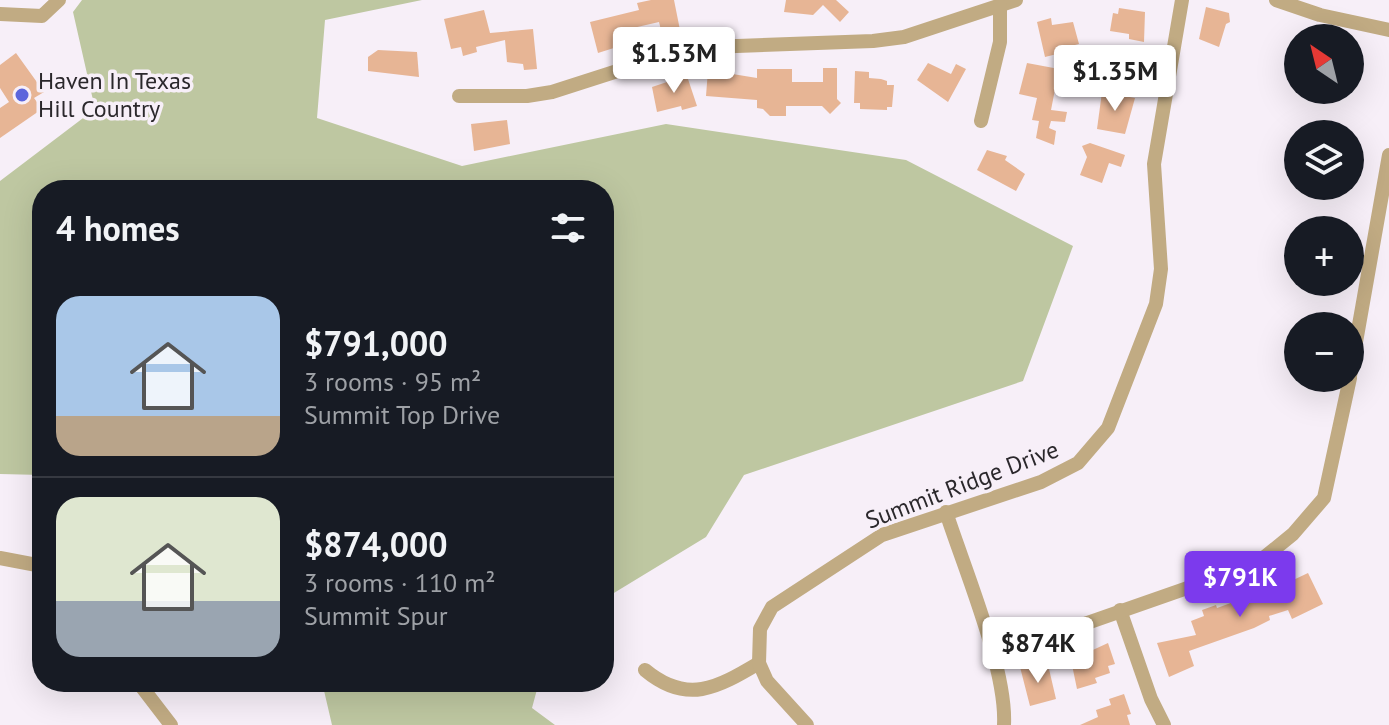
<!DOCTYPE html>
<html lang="en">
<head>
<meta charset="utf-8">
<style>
	:root { --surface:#171b24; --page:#242831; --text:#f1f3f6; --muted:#9ea1a6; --line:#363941; --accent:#7c3aed }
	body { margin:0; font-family:"PT Sans",sans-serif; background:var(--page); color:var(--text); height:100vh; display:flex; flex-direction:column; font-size:30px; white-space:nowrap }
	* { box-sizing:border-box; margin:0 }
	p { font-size:26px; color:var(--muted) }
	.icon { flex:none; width:44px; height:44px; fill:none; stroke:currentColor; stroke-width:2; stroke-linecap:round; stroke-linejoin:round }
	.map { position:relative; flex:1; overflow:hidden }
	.side { position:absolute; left:32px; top:180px; width:582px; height:512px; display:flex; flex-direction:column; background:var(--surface); border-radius:32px; box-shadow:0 8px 32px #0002 }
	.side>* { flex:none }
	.needle { width:52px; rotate:325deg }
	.buttons { position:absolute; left:1284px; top:24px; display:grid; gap:16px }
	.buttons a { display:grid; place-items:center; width:80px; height:80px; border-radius:50%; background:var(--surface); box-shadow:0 8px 32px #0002; font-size:40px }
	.price { position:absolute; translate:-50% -68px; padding:0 18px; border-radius:8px; background:#fff; color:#222; font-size:26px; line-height:52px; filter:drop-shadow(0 2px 4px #0008) }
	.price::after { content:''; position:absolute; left:50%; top:48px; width:24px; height:18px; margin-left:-12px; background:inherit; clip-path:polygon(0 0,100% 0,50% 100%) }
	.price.on { background:var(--accent); color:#fff }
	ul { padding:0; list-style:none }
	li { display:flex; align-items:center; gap:24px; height:200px; padding:0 24px }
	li+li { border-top:2px solid var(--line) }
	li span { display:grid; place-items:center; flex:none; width:224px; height:160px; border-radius:24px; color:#555 }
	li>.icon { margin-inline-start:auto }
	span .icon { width:96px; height:96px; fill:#fffc; stroke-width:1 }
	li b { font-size:34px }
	h2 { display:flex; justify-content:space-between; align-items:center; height:96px; padding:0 24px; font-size:34px }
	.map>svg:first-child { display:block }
</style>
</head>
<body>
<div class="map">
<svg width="1389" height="725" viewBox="0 0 1389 725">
	<rect width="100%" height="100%" fill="#f7eff8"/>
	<g fill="#bec7a1">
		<path d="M82,0H422L325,20L317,118L462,166L666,124L906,160L1073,246L1023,381L744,475L706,537L604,599V190H42V475L0,474V181L95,109L73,12Z"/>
		<path d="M322,682H539L532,708L555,725H332Z"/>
	</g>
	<g fill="#e7b595">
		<path d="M651,0H674L680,30L662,34L659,22L633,28L636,41L598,53L590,22L639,10L637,3Z"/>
		<path d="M786,0H836L849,12L840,22L823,5L813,15L784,12Z"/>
		<path d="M1206,7L1229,13L1230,22L1226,24L1219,47L1199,39Z"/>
		<path d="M1119,8L1145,12L1144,42L1129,39V34L1110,31L1113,13L1118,14Z"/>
		<path d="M484,10L490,33L533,29L537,69L524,70L523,64L507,62L505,40L476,47L477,52L463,56L461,47L451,49L444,19Z"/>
		<path d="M1051,18L1052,25L1073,22L1079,44L1071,46L1073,50L1045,57L1037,22Z"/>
		<path d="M378,50L417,52L419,77L368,71V57Z"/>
		<path d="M16,53L44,92L34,98L42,109L0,138V108L9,102L0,88V65Z"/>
		<path d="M928,63L951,74L956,64L966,69L948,102L917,80Z"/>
		<path d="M1027,63L1059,69L1051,110L1067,112L1065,122L1051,121L1049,128L1056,131L1054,145L1036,138L1039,121L1032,120L1037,98L1019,94Z"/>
		<path d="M823,68H837V99L841,103L830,114L822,106H786V116H770L763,109L757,108V100L706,96L708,70L757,78V69H792V82H823Z"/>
		<path d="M855,71L869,72V78L881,79L887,81V85H894L892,107H887V110L860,109V103H854Z"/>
		<path d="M676,79H688L697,106L682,110L681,106L657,112L652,87Z"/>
		<path d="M1102,92L1135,98L1125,134L1097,129Z"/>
		<path d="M507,120L510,144L474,151L471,124Z"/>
		<path d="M1090,143L1125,155L1121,167L1109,163L1102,183L1080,175L1087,157L1082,146Z"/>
		<path d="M987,150L1007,156L1005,160L1025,174L1016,191L977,170Z"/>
		<path d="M1308,573L1323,604L1292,619L1288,610L1269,616L1270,620L1254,628L1189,651L1194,666L1169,677L1157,643L1196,635L1191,621L1204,616L1202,610L1216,605L1217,608L1275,587L1274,584L1287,578L1289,582Z"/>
		<path d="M1108,643L1115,664L1108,666L1110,673L1095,678L1097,683L1077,689L1071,660Z"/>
		<path d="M1034,664L1036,672L1049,669L1056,699L1030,706L1020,667Z"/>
		<path d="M1124,694L1131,714L1127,715L1130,725H1080L1098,717L1096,710L1111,705L1109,699Z"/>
	</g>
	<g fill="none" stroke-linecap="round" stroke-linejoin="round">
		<g stroke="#c1ab83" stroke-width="14">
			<path d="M1276,0L1320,15L1389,30"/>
			<path d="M0,14L42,16L59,0"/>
			<path d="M459,96H527L552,92L661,57L710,47L873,41L904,37L1016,0"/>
			<path d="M981,121L1000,42V6"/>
			<path d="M1350,376L1389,155"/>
			<path d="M946,512C964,568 1007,669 1004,725"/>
			<path d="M0,558L42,566"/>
			<path d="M1120,610L1151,699L1164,725"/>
			<path d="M993,656L1256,564L1293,534L1324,498L1350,378"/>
			<path d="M645,670C687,705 717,688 759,663"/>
			<path d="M138,682L171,725"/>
			<path d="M807,725L767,681L759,663L760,629L772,607L882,535L1041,482L1078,463L1108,428L1156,304L1161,269L1154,164L1182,0"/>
		</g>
	</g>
	<circle fill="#5c65dc" stroke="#f7eff8" stroke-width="3" cx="22" cy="95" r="8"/>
	<g text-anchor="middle" stroke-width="7" stroke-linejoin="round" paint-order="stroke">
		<g font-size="24" fill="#2b282c" stroke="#f7eff8" text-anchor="start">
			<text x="38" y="89">Haven In Texas<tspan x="38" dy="28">Hill Country</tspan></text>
		</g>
		<g font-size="24" fill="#2b282c" stroke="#f7eff8">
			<text transform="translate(962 485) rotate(-21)" y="8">Summit Ridge Drive</text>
		</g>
	</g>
</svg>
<div class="buttons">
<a><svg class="needle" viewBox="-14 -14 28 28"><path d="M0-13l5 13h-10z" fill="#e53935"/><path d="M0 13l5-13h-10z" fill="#9ea1a6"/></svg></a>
<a><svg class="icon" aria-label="layers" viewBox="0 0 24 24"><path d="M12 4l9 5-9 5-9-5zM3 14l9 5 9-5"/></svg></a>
<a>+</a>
<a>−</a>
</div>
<b class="price" style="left:674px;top:95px">$1.53M</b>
<b class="price" style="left:1115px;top:113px">$1.35M</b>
<b class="price on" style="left:1240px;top:619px">$791K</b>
<b class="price" style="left:1038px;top:685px">$874K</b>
<section class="side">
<h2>4 homes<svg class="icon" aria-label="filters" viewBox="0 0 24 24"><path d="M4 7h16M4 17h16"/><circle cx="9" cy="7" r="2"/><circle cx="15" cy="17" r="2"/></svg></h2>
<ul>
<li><span style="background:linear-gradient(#a9c7e8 75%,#b9a48a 0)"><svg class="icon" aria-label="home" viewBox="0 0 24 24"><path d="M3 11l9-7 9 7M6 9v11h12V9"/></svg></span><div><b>$791,000</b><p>3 rooms · 95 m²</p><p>Summit Top Drive</p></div></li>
<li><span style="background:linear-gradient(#dfe7d0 65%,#9aa5b1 0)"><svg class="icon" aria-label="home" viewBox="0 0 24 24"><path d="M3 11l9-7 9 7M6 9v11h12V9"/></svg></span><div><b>$874,000</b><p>3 rooms · 110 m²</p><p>Summit Spur</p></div></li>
</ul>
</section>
</div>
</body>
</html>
